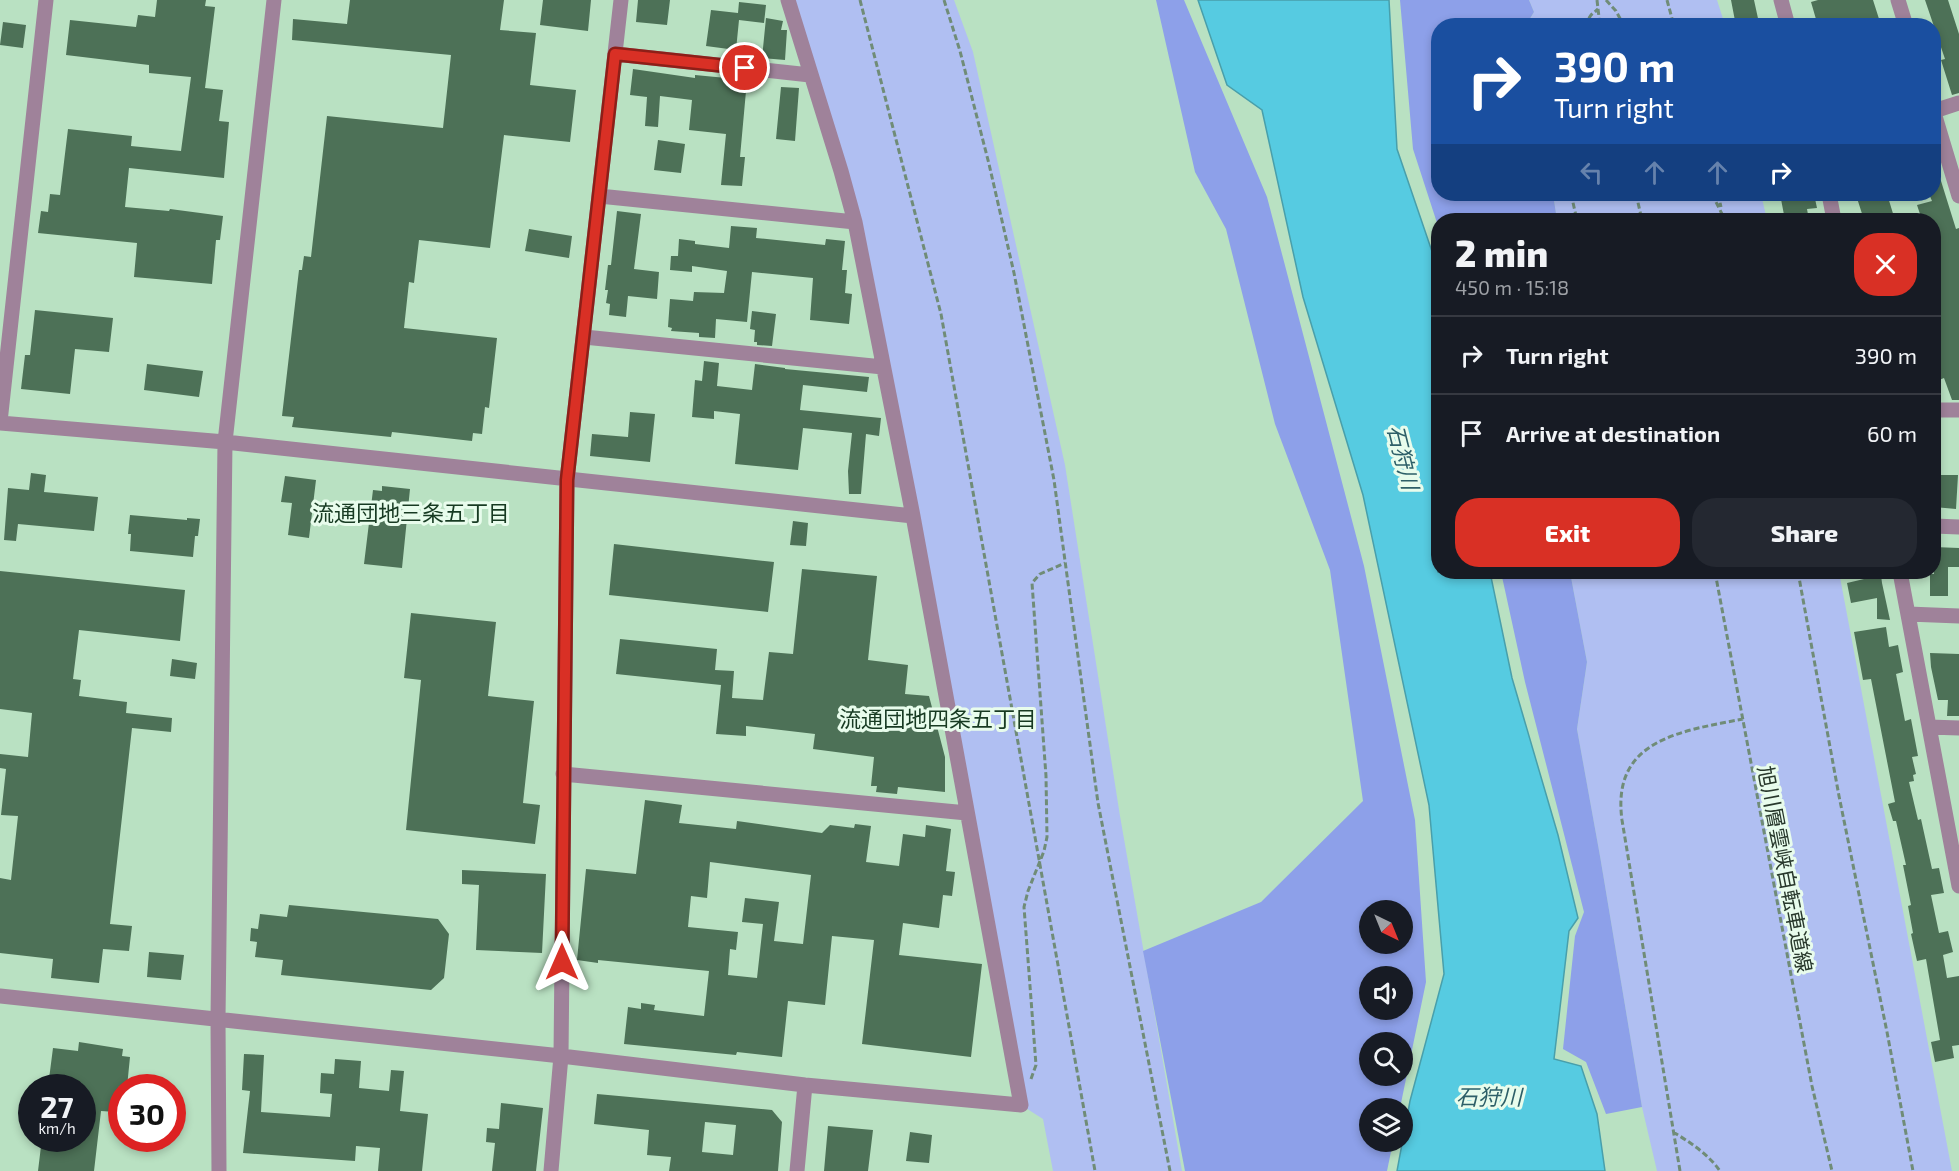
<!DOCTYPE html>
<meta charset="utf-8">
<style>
:root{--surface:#171b24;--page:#242831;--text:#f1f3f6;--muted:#9ea1a6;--line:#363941;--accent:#d93025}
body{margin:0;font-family:"Exo 2","Noto Sans JP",sans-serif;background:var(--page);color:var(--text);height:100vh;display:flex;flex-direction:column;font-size:22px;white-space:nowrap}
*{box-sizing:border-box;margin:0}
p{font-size:20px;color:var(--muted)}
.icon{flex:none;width:33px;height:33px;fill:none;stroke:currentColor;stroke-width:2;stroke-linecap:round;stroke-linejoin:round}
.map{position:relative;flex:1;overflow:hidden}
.drawer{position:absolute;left:1431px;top:213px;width:510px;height:366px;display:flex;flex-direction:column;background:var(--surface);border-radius:24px;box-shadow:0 3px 9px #0003}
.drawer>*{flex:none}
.top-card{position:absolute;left:1431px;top:18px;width:510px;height:183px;border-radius:24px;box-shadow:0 3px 9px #0003;background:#1a4fa0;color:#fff;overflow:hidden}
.needle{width:39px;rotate:137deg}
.tools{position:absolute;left:1359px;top:900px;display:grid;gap:12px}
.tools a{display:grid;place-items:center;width:54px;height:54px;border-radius:50%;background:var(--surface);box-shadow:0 3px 9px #0003;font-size:30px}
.speed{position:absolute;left:18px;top:1074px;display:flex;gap:12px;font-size:30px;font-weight:700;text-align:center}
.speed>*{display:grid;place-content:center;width:78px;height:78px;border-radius:50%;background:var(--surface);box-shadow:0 3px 9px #0003;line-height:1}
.speed small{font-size:15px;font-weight:400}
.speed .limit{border:9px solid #d22;background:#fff;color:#111}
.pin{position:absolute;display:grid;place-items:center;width:51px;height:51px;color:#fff;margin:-26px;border:3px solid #fff;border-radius:50%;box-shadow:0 2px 6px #0007}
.me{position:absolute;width:66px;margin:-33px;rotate:0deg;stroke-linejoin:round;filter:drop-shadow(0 0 4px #0008)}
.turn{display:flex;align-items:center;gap:21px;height:126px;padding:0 24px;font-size:27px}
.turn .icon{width:78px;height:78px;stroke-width:2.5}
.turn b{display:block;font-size:42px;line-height:51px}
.lanes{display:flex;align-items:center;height:57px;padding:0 24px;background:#0003;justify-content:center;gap:30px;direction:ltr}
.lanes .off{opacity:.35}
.round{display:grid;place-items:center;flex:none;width:63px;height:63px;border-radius:24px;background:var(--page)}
.overview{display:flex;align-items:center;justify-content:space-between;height:102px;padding:0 24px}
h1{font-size:36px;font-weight:800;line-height:45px}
.primary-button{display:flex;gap:12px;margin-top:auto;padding:12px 24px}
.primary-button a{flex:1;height:69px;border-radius:24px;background:var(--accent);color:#fff;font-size:24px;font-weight:800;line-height:69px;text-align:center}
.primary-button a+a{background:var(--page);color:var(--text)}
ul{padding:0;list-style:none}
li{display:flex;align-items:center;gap:18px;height:78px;padding:0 24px;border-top:2px solid var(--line)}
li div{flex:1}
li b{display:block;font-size:22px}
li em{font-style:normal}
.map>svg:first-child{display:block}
</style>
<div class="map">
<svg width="1959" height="1171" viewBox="0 0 1959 1171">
<rect width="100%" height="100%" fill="#b9e1c2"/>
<path fill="#b0bff2" d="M788 0H954L973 52 1065 465 1120 816 1182 1171H1053L1043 1119 1021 1105 855 222Z
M1529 0H1717L1725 25 1526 26 1534 12Z
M1553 194H1761L1767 220H1557Z
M1570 572H1839L1952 1171H1657L1642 1107 1600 856 1577 729 1587 662Z"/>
<path fill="#8da0e9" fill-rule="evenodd" d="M1156 0H1184L1267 197 1364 566 1415 820 1426 982 1400 1108H1370V1142H1393L1387 1171H1185L1143 951 1261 902 1363 801 1330 570 1275 424 1226 229 1195 172ZM1370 910H1402V944H1370ZM1370 976H1402V1010H1370ZM1370 1042H1402V1076H1370Z
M1400 0H1529L1534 12 1526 25 1438 26V194H1553L1557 220H1438V226L1413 149Z
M1501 572H1570L1587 662 1577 729 1600 856 1642 1107 1606 1114 1586 1062 1563 1049 1575 936 1584 912 1525 682Z"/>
<path fill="#56cbe1" stroke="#489fab" stroke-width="1.5" d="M1198 0H1389L1397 149 1438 269V572H1490L1512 678 1558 835 1578 918 1569 931 1554 1059 1581 1066 1597 1114 1605 1171H1397L1410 1101 1444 974 1429 805 1363 495 1303 297 1262 110 1227 85Z"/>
<path fill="#4d7157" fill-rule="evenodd" d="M157 0H206L205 6 215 7 205 88 223 90 219 121 229 122 224 178 129 168 125 207 169 211 170 209 223 216 220 240H216L212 284 134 277 137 243 38 233 41 211 48 212 50 194 60 195 68 129 132 136 131 146 181 151 191 77 149 73V65L66 55 70 20 136 27 138 15 155 17Z
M350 0H504L500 30 536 33 530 85 576 90 570 142 504 135 490 248 419 240 414 283 409 282 404 328 497 338 489 408 485 407 482 434 473 433 472 441 392 432 391 437 292 427 294 417 282 416 299 270H302L304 256 311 257 327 116 443 128 451 55 292 40 293 19 347 24Z
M543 0H591L588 31 540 25Z
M638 0H670L667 25 636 22Z
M1731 0H1754L1759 23 1736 26Z
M1818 0H1873L1880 22 1871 26H1818L1811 2Z
M1925 0H1948L1959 34V93L1952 95 1941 60 1945 59Z
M739 2 766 5 764 23 739 20 736 50 706 46 711 10 738 13Z
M766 18 783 21 781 30H787L785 60 762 58Z
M3 22 26 25 23 48 0 45Z
M633 69 695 78V75L747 80 740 157H745L742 186 721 185 726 134 689 130 692 100 660 96 658 127 645 126 647 97 630 95Z
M781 87 799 88 795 141 776 139Z
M658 140 685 144 681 173 654 170Z
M1936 165 1956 229 1959 228V400H1952L1944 378 1934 382V290L1938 289 1934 276V220H1922L1917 205 1932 201 1929 194H1934V166Z
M1780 194H1814L1817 208 1807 209 1809 220H1785Z
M1859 194H1887L1895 220H1864L1857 198 1861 197Z
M617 211 641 214 634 269 659 272 657 299 628 296 626 317 609 315 610 304 606 303 608 290H605L608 265H611Z
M731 226 757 228 756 238 825 245 826 239 845 241 842 270H847L845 293 852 294 849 324 810 320 813 278 752 272 747 322 716 319 715 338 699 337V333L671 331 672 328 668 327 670 299 693 301 694 292 724 293 727 271 692 266V272L670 270 671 256H678L679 239 695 241V244L729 248Z
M529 229 572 236 569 258 525 251Z
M35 310 113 318 109 352 75 349 70 394 21 389 25 355H30Z
M752 311 776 314 772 346 757 345V342H754L755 330 750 329Z
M704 361 719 363 717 386 752 390 755 364 785 368V369L869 377 867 392 803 385 800 410 881 418 879 436 866 434 861 494H849L848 471 852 433 803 428 798 470 735 464 740 414 714 411V419L692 417 695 380 702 381Z
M147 364 203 371 199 397 144 390Z
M630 412 655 414 650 462 590 456 592 434 628 437Z
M31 473 46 475 44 492 98 497 94 531 18 524 16 541 4 540 8 488 29 490Z
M1941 475H1958L1956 509 1934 507V476Z
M285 476 316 480 309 538 288 535 292 503 281 502Z
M382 486 410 489 402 568 364 564 373 490 382 491Z
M130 515 187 520V518L200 519 198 536H195L193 557 130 551 131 534H128Z
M793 521 808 523 806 546 790 545Z
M614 544 774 562 768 612 609 595Z
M1934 547 1959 548V567H1948V596H1930V574H1934Z
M802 569 877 576 868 660 908 665 905 694 929 696 945 757V792L898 787 897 794 876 792 877 786H871L874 757 813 749 815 734 746 726V736L716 734 721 685 616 674 620 639 717 649 715 670 734 671 732 698 763 700 769 652 793 654Z
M0 571 185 590 180 641 79 630 73 679 81 680 79 696 127 702 126 713 172 718 171 732 132 728 110 924 132 926 129 951 103 949 99 983 51 978 53 959 0 953V878L11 880 18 816 1 815 6 769 0 768V754L28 757 32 713 0 709Z
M1881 575 1882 583 1890 620 1877 619V598L1851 603 1847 583Z
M411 613 496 622 488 696 534 701 523 803 540 805 535 844 406 830 421 680 404 678Z
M1886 627 1889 647 1898 645 1903 672 1896 674 1905 721 1911 719 1918 756 1912 757 1916 774 1913 775 1914 781 1909 782 1918 820 1921 819 1932 869 1939 868 1944 893 1931 895 1939 933 1948 931 1953 952 1943 955 1947 978 1959 976V1045L1952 1046 1954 1058 1935 1062 1931 1042 1940 1040 1926 959 1917 961 1911 934 1913 933 1908 906 1911 905 1903 865H1906L1896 821H1893L1888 804 1895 802 1871 679 1863 680 1854 632Z
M1930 653 1959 654V716H1947L1948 700H1938L1931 667Z
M172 659 197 663 195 679 170 676Z
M645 800 682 805 679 823 736 829 737 821 822 833 830 825 854 828 855 824 871 826 866 862 899 866 903 834 925 837 926 825 951 829 946 871 955 872 952 896 943 895 939 928 903 923 899 955 982 964 971 1057 862 1044 874 940 832 936 825 1005 788 1001 782 1057 737 1052 736 1055 624 1044 628 1007 641 1009V1003L655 1005 654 1010 704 1016 709 971 598 960V963L577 960 586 869 636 874ZM710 862 811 875 803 944 774 941 779 902 745 898 742 922 763 924 757 978 728 975 730 949 736 950 738 932 688 927 691 896 707 898Z
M462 870 546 874 542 953 476 950 479 885 462 884Z
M289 905 438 919 449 934 444 978 431 990 281 975 283 960 255 957 257 942 250 941 251 928 258 929 260 914 287 917Z
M149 952 184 955 181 980 147 977Z
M79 1042 123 1049 122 1056 130 1057 127 1087 119 1086 116 1112 101 1111 94 1171H38L42 1138H82V1083L49 1079 53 1048 78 1051Z
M244 1054 264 1055 261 1112 330 1117 332 1094 320 1093 321 1073 334 1074 335 1059 361 1061 359 1088 389 1091 391 1070 404 1071 400 1111 428 1114 422 1171H378L380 1148 356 1146 355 1161 243 1153 250 1091 242 1090Z
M597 1094 772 1110 782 1122 778 1171H669L671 1157 647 1155 649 1130 594 1124ZM705 1122 736 1125 733 1155 702 1152Z
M501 1103 543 1108 536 1171H492L495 1143 486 1142 487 1128 499 1129Z
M828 1126 873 1130 868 1171H824Z
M910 1132 932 1135 929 1163 906 1161Z"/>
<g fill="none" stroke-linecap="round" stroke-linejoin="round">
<path stroke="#708c77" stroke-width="3" stroke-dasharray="6 3" stroke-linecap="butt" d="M860 0 941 314 1095 1171
M944 0 960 51 989 164 1014 273 1054 480 1098 803 1170 1171
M1597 0 1600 26
M1606 0 1616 11 1624 26
M1667 0 1674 26
M1584 26 1591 15 1598 9
M1571 194 1577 220
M1636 194 1642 220
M1712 194 1725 220
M1718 194 1721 207
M1715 572 1812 1086 1832 1171
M1798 572 1839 796 1887 1032 1913 1171
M1031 1079 1036 1065 1024 907 1028 891 1044 851 1047 837 1046 776 1032 583 1040 574 1065 563
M1673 1132C1690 1142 1709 1155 1720 1171
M1680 1171 1622 820C1611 739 1682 731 1743 719"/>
<path stroke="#9f829a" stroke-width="15" d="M1781 0 1788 26
M1898 0 1906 26
M615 54 810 75
M1934 111 1959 103
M1934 113 1959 196
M1829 194 1834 220
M599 196 855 222
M584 337 883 367
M1934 410H1959
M0 422 46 0
M0 423 225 442 913 516
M1934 526 1959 527
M1900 572 1959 886
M1908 614 1959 616
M1929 727 1959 728
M563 774 967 813
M0 996 561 1056 805 1085 1021 1105 913 516 855 222 841 171 788 0
M219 1171 218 1020 225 442 274 0
M551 1171 561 1056 567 480 621 0
M797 1171 805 1085"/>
</g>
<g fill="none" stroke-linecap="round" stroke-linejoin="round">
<defs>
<path id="route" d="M562 962 567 480 615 54 745 68"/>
</defs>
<use href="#route" stroke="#8d1f18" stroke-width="15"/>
<use href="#route" stroke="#d93025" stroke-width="10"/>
</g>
<g text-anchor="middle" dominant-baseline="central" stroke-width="6" stroke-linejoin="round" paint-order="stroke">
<g font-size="21" fill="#28382c" stroke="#e8fcec">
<text transform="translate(1786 869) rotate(79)">旭川層雲峡自転車道線</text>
</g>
<g font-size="22" font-style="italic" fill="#2d5f68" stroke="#e8fcec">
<text transform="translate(1404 457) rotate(76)">石狩川</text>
<text x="1489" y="1096">石狩川</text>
</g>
<g font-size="22" fill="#173a22" stroke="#e8fcec">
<text x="411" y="512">流通団地三条五丁目</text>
<text x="938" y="718">流通団地四条五丁目</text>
</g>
</g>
</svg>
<div class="tools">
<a><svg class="needle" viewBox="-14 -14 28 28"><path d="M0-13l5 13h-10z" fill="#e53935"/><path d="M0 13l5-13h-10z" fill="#9ea1a6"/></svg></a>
<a><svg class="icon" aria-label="sound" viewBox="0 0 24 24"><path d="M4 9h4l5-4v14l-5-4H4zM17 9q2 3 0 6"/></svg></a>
<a><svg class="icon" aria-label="search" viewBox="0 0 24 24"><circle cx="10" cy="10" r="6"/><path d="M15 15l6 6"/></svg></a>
<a><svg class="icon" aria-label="layers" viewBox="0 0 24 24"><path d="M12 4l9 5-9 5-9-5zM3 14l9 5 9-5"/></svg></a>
</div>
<div class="speed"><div>27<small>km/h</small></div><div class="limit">30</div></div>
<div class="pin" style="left:745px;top:68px;background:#d93025"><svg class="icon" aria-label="arrive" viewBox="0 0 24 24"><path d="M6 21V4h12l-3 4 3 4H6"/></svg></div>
<svg class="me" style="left:562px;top:962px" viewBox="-20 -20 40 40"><path d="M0-17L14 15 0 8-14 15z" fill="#d93025" stroke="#fff" stroke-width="4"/></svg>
<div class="top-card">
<div class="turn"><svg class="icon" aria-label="right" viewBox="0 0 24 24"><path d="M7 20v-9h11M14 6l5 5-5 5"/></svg><div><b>390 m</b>Turn right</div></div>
<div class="lanes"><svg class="icon off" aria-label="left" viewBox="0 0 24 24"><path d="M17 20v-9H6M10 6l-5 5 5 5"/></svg><svg class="icon off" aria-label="ahead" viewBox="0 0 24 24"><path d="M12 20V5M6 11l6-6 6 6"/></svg><svg class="icon off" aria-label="ahead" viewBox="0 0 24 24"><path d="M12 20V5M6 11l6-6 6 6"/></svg><svg class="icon" aria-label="right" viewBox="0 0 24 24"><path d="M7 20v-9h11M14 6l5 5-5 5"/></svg></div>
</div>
<section class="drawer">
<div class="overview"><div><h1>2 min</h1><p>450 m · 15:18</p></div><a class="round" style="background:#d93025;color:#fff"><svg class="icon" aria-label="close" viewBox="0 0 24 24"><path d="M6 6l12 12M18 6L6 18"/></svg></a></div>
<ul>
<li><svg class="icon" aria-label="right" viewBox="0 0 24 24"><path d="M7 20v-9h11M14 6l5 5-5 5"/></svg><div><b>Turn right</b></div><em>390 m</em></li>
<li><svg class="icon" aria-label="arrive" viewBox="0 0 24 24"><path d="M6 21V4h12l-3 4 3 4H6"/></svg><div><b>Arrive at destination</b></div><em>60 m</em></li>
</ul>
<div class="primary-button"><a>Exit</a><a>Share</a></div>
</section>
</div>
